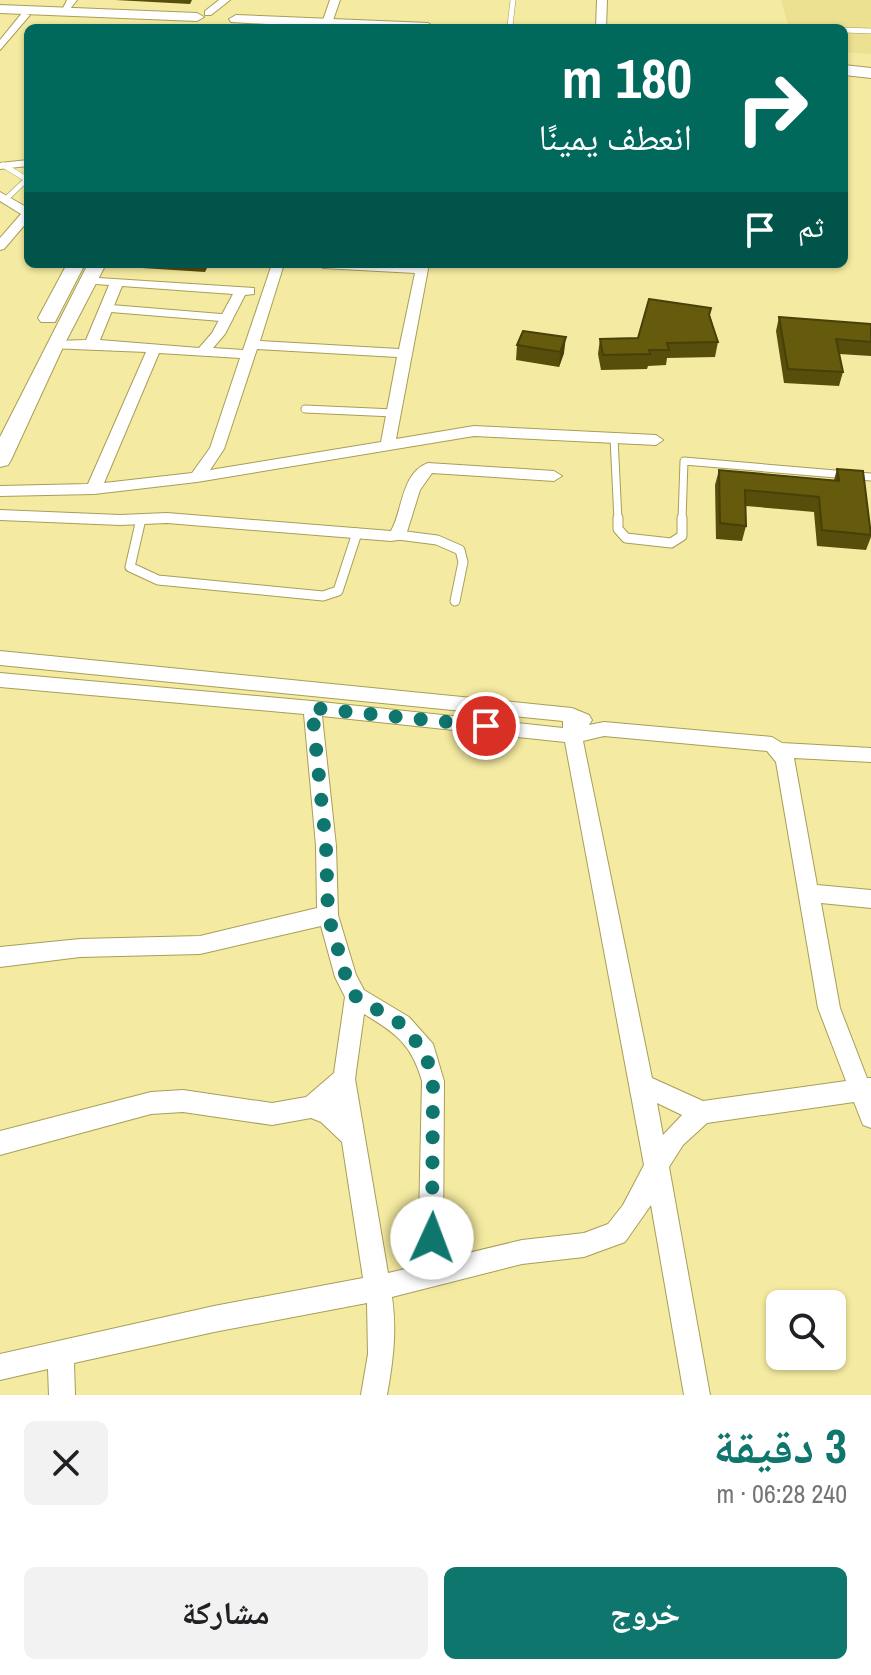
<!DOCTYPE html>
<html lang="ar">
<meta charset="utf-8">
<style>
:root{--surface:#fff;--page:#f2f2f2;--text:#202124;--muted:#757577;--accent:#0f766e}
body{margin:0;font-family:"Archivo Narrow","Noto Naskh Arabic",sans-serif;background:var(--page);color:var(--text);direction:rtl;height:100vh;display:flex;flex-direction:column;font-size:30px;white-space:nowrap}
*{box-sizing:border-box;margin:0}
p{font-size:26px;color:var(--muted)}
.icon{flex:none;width:44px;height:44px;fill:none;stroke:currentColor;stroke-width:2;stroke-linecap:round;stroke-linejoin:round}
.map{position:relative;height:1395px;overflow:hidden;direction:ltr}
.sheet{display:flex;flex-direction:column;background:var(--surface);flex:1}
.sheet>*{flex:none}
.guide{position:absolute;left:24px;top:24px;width:824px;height:244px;border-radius:12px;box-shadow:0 2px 6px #0004;direction:rtl;background:#00695c;color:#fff;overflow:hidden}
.controls{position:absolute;left:766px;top:1290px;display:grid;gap:16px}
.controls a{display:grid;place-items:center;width:80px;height:80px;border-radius:12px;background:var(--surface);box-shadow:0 2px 6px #0004;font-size:40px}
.pin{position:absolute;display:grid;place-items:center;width:68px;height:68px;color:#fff;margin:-34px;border:4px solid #fff;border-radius:50%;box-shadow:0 2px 8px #0007}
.me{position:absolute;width:88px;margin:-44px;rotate:2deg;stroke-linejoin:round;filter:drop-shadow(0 0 6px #0008)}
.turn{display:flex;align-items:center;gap:28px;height:168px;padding:0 24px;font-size:36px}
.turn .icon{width:104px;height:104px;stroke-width:2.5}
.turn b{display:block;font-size:56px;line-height:68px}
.then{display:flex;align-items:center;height:76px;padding:0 24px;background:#0003;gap:16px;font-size:30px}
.round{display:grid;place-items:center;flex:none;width:84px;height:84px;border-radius:12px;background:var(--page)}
.overview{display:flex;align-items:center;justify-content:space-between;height:136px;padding:0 24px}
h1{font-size:48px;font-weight:800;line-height:60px;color:var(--accent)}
.primary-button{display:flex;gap:16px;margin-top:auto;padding:16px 24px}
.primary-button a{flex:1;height:92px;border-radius:12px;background:var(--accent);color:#fff;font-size:32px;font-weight:800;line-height:92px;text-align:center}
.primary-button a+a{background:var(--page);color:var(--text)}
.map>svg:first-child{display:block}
</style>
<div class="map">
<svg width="871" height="1395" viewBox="0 0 871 1395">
<rect width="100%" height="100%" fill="#f4eaa1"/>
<path fill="#ece190" d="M781 0H871V54L844 52V28H789Z"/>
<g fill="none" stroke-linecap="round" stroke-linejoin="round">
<defs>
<path id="lane-far2" d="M510 26 513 0
M844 30 871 31
M3 165 28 180
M6 199 26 180"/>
<path id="lane-far1" d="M105 308 227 318
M305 409 394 413
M614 438 618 520
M682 520 684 461 871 477"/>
<path id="lane" d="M618 518V529L626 538 671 543 682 536V518
M141 519 130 567 158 580 323 596 338 591 357 533
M398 535 437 540 460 550 463 562 455 601"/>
<path id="street" d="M67 0H77L66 14H60Z
M219 0H230L211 15H205V11Z
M330 0H340L332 23 327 26 322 23Z
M597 0H607L606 28H596Z
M22 13 30 15 0 50V40Z
M28 160V166L0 169V163Z
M0 192 28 208V221L4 249 0 250V238L21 214 0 201Z
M272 264H284L260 341 399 349 415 273 323 268 317 264H429L396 439 474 426 656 435 663 440 656 445 474 436 197 482 94 494 0 496V486L88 484 146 352 49 348 47 345 54 341 86 340 109 285 83 283V277L254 288V294L245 295 225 334 213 348 243 350ZM122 286 233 294 212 333 199 348 100 340ZM257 349 397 357 381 442 210 470 224 449ZM159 353 240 358 210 448 192 473 104 483Z
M428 463 554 471 562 476 554 481 432 473 420 490 406 535 404 539 391 541 167 523 120 525 0 520V510L120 515 167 513 391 531C403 510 401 473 428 463Z
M0 651 572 708 589 715 592 720 589 725 604 722 772 737 782 743 871 748V762L794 758 817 885 871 890V908L821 903 840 1008 867 1078H871V1128L863 1125 854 1102 707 1123 683 1145 669 1167 710 1395H684L651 1205 625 1242 584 1257 522 1264 392 1297C397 1331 393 1362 387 1395H361L368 1354 367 1303 214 1332 74 1363 75 1395H49L48 1369 0 1380V1354L214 1306 363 1278 342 1142 321 1122 311 1118 272 1125 183 1112 151 1114 0 1155V1131L151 1092 183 1090 272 1103 306 1097 334 1073 345 997 335 977 321 926 200 954 80 957 0 967V947L80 939 200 936 317 908 316 846 304 714 0 687V673L312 701 563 728V721L0 665ZM322 716 565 742 644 1165 623 1205 608 1224 584 1233 522 1240 443 1259 444 1081 433 1044 409 1017 364 990 356 975 338 915 336 846ZM604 736 767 751 776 762 818 1008 846 1081 703 1101 652 1078 583 741ZM364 1014C396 1033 412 1045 422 1081L418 1266 388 1273 355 1079ZM657 1103 682 1115 663 1135Z"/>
<path id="secondary" d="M67 264H85L55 322H41L38 318Z
M88 264H106L64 345 11 460 8 465 0 467V437Z"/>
<path id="primary" d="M0 5 197 13 204 17 197 21 0 13Z
M236 15 428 23 436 28H332L231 22 229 19Z
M844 65 871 68V78L844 75Z"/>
</defs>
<use href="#lane-far2" stroke="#a89e57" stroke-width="6"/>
<use href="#lane-far1" stroke="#a89e57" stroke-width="9"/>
<use href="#lane" stroke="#a89e57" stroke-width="11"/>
<use href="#street" stroke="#a89e57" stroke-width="2"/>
<use href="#secondary" stroke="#a89e57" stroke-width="2"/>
<use href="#primary" stroke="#a89e57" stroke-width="2"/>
<use href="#lane-far2" stroke="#fff" stroke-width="5"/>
<use href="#lane-far1" stroke="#fff" stroke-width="7"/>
<use href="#lane" stroke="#fff" stroke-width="9"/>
<use href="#street" fill="#fff" fill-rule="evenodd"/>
<use href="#secondary" fill="#fff" fill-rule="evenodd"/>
<use href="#primary" fill="#fff" fill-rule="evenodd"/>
</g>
<path fill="#584e0b" d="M115 0H192L190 4Z
M141 264H209L205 272 142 268Z
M710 315 718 342 715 357 667 358 666 365 648 366 647 369 601 370 598 354 600 339 638 338Z
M779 317 871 324V356L839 354 843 372 839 386 784 383 776 331Z
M517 345 564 353 559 367 516 360Z
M837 469 871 529V537L866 550 817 546 814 512 746 506V526L742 541 716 539 715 485 719 470 834 480Z"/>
<path fill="#474009" d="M566 337 564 353 559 367 560 352Z"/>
<path fill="#665b0d" stroke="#474009" stroke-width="2" d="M649 299 711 308 709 315 718 342 667 343 669 350H649L650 354 603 355 600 339 638 338Z
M779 317 871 324V342L836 339 843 372 788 369Z
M523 331 566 337 560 352 517 345Z
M837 469 863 471 871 535 822 530 819 497 745 490 746 526 720 523 719 470 839 481Z"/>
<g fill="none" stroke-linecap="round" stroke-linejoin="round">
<path stroke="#0f766e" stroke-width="14" stroke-dasharray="0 25.2" d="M432 1238 433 1081 425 1052 401 1024 356 997 346 977 328 915 326 846 312 708 486 726"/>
</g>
</svg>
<div class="controls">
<a><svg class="icon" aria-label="search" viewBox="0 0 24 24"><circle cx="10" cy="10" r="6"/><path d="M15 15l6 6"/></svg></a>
</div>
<div class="pin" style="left:486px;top:726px;background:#d93025"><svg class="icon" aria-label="arrive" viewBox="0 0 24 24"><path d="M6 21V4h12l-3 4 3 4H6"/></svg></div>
<svg class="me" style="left:432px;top:1238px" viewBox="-20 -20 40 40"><circle r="19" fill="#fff"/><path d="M0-13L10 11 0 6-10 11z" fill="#0f766e"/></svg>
<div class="guide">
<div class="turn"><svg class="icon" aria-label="right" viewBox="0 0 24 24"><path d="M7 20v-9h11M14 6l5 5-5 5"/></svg><div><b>180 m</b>انعطف يمينًا</div></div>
<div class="then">ثم<svg class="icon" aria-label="arrive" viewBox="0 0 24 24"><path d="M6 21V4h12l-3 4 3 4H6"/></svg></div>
</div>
</div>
<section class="sheet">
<div class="overview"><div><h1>3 دقيقة</h1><p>240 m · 06:28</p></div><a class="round"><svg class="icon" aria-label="close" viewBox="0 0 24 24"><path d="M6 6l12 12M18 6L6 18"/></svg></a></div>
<div class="primary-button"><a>خروج</a><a>مشاركة</a></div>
</section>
